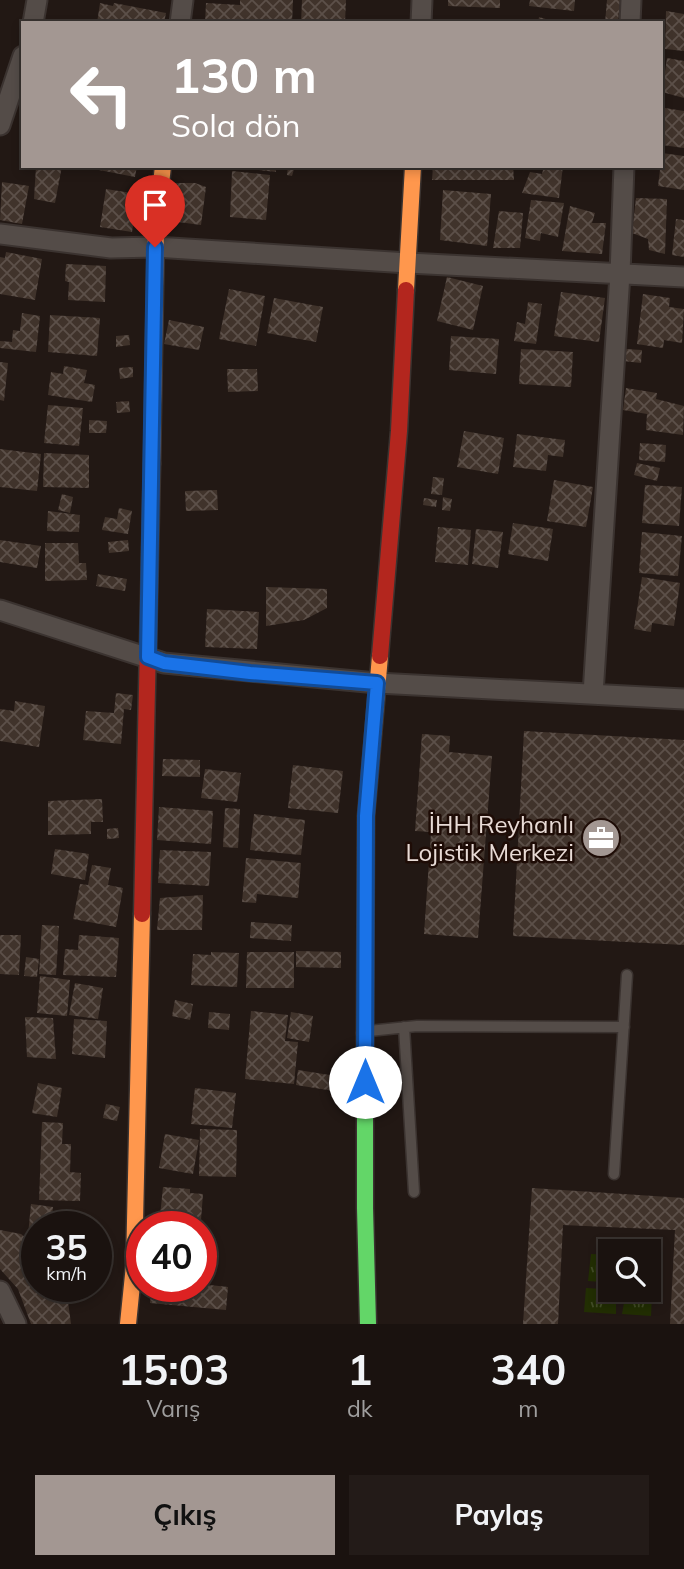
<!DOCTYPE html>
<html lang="tr">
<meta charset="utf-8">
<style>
:root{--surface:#1a120f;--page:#231b18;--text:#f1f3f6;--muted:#9f9e9e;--line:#38322f;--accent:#a39792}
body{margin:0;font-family:Mulish,sans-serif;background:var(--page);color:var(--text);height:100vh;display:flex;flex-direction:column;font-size:26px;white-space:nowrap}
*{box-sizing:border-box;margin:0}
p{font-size:23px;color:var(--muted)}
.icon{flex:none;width:38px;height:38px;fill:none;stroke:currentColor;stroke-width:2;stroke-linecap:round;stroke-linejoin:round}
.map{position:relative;height:1324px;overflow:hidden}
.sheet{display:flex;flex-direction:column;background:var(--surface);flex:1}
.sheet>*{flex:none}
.hud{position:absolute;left:21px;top:21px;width:642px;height:147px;border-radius:0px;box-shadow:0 4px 10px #0003,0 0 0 2px var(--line);background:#a39792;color:#fff;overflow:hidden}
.fabs{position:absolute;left:598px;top:1239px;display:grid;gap:14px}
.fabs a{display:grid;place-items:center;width:63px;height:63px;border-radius:0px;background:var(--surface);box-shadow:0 4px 10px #0003,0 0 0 2px var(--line);font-size:35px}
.speed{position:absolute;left:21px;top:1211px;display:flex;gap:14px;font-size:35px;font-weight:700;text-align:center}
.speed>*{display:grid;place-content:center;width:91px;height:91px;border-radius:50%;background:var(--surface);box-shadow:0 4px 10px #0003,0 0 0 2px var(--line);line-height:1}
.speed small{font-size:18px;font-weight:400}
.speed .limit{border:10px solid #d22;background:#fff;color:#111}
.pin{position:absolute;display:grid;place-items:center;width:60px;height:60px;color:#fff;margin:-72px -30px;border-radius:50% 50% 50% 0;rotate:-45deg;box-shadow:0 0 7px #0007}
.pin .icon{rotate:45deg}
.me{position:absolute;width:77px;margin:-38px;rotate:0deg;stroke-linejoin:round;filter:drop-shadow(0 0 5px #0008)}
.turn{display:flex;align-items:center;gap:24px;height:147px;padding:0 35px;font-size:32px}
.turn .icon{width:91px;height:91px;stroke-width:2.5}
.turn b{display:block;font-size:49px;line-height:60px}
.eta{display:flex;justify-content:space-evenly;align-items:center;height:119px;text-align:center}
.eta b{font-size:42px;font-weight:700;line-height:49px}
.cta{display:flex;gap:14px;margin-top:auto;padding:14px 35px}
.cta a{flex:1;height:80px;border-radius:0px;background:var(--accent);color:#111;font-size:28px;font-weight:700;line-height:80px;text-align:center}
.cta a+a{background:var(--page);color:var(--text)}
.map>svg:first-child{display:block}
</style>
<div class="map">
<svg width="684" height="1324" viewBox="0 0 684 1324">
<defs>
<pattern id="grass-tufts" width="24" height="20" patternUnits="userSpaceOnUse" patternTransform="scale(1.75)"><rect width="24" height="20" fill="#222e03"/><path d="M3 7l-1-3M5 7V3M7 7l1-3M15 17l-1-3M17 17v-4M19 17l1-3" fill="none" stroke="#424c27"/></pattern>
<pattern id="building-cross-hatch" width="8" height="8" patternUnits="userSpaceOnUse" patternTransform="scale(1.75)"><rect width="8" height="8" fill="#40332b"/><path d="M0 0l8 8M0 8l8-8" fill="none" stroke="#5c5049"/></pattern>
</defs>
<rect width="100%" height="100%" fill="#221814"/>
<path fill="url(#grass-tufts)" d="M591 1254 611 1255V1269L602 1282 588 1281Z
M586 1288 603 1289 607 1300 616 1303V1314L584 1312Z
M638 1291 652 1293 651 1316 622 1314 624 1303 634 1299Z"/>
<path fill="url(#building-cross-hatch)" d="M240 0H293L292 23H205L206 3 240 5Z
M302 0H346L345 23H301Z
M448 0H500V8L448 6Z
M530 0H575L574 11 529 6Z
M607 0H620L618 23H605Z
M100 3 113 6 114 3 166 13 164 23H97Z
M666 11 684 14V51L665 49Z
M539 17 556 22V23H538Z
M347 19 364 21V23H347Z
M667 58 684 61V98L662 92Z
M665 108 684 111V148L662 145Z
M662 153 684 156V190L658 186Z
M36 166H62L55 203 34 199Z
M99 166H137L135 177 99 170Z
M241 166H276V172L241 168Z
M288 166H295L292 176 287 175Z
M433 166H513L514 180H432Z
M544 166H563L559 198 522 193 530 172 542 174Z
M232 171 270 175 266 220 230 217Z
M2 182 29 186 22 224 0 220Z
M175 183H195L206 187 201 225 163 220Z
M106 189 138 194 132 232 100 227Z
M443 190 491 194 487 246 440 240Z
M636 198 667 199 665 254 649 250 648 239 632 233Z
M531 200 564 203 558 237 541 233 540 241 525 238Z
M570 206 595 213 592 223H606L602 254 562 251Z
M499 211 523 213 520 248H493Z
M676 219 684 220V257L672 255Z
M6 252 42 259 35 300 0 294V257L5 258Z
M66 264 106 266 105 302 68 300 69 282 65 281Z
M447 277 483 286 473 330 437 321Z
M229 289 265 296 256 346 219 339Z
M561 292 605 298 599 342 554 336Z
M643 294 670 298 669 307 684 309 682 343 664 340 663 348 637 344Z
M274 298 323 307 316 342 267 333Z
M528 302 542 304 536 344 514 341 517 322 525 324Z
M22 313 40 316 36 352 0 348V341L12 342 13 330 20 331Z
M50 315 100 318 97 356 48 352Z
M169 320 204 327 199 350 164 344Z
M129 335 130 345 116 347V336Z
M451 336 499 339 496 374 449 370Z
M521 349 573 352 571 387 519 384Z
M625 349 642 350 641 363 623 361Z
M0 362 8 363 4 401 0 400Z
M64 366 87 370 84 383 95 385 92 402 48 395 51 372 63 374Z
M133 367V377L120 379 119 368Z
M227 369H257L258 391 228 392Z
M626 388 657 393 656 399 684 406 683 435 646 430 647 414 623 410Z
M129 401 130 412 117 413 116 402Z
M48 405 83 408 79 446 44 443Z
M89 420 107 421 106 433H89Z
M464 431 504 438 498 474 457 467Z
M517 434 565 440 563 457 548 455 546 471 513 467Z
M640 443 666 445 665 462 639 460Z
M0 449 41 454 37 491 0 487Z
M44 453 89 455V488L43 487Z
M637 463 660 468 657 481 634 475Z
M433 477 444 478 442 495 431 494Z
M554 480 593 487 586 527 547 521Z
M645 485 682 487 679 526 642 523Z
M217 490 218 510 186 511 185 491Z
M62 494 73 497 70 513 58 510Z
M443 497 452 499 450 511 442 510Z
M424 498 437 500 436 507 423 505Z
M119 508 132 511 128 534 102 530 105 517 117 519Z
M48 511 80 515 79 532 47 531Z
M513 523 553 529 548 561 508 554Z
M438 527 471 530 468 565 435 562Z
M476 529 503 532 498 568 472 564Z
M642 532 682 536 678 576 639 573Z
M0 540 41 546 37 568 0 562Z
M128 540 129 551 109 553 108 542Z
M45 543H78L79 563H86L87 580 45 581Z
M98 574 127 579 125 591 96 586Z
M642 577 680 583 674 626 652 623 651 632 634 629Z
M266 587 327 589V608L304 620 266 626Z
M207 609 259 612 257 649 205 647Z
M116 693 133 695 131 710 124 709 121 744 83 740 86 711 114 713Z
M15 701 45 706 39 747 0 741V709L14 711Z
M524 731 684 740V945L513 936Z
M422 734 450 736 449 752 492 756 478 938 424 934 431 832 415 831Z
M163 759 200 760V777L162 776Z
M293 765 343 771 338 813 288 808Z
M205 769 241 773 237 802 201 798Z
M102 799 103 822H91V834L48 835V801Z
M159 807 213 811 211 844 157 840Z
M225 808 240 809 238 848 223 847Z
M254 814 305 820 301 855 250 850Z
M118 828 119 838 107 839V829Z
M55 849 89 854 85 880 51 874Z
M160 850 211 852 209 886 158 883Z
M246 858 301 863 298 898 257 894 256 903 242 902Z
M92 865 111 868 108 885 123 888 116 927 73 919 80 884 88 885Z
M203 895 202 930H157L160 898Z
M251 922 292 925 291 941 250 938Z
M42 925 59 926 56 975 39 974Z
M0 935H21L19 975 0 974Z
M79 935 119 938 116 977 63 975 65 949 78 950Z
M296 951 341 952V968L296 967Z
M211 952 239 953 237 987 191 985 193 954 211 955Z
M247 952H294V988H246Z
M26 957 39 959 37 977 24 976Z
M40 976 70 980 67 1016 37 1013Z
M75 983 103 988 98 1019 69 1015Z
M175 1000 193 1004 190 1020 172 1016Z
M251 1011 288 1015 285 1041 298 1042 294 1084 245 1079Z
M209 1012 230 1014 229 1030 208 1028Z
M291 1012 313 1016 309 1042 287 1038Z
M25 1017 53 1018 56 1059 27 1057Z
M74 1019 107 1021 105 1058 72 1054Z
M298 1070 336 1076 334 1091 296 1085Z
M38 1083 62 1088 57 1117 32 1113Z
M195 1088 236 1093 232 1128 191 1124Z
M106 1104 120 1107 117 1121 103 1118Z
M42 1122 63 1123 62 1144H71L70 1172 81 1173 80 1201 39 1200Z
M200 1129 237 1130 236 1177 199 1176Z
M165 1134 199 1140 193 1174 159 1168Z
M163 1187 190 1189V1193L203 1194 201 1220 160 1216Z
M532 1188 684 1198V1324H670L675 1230 563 1225 558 1324H523Z
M31 1204 53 1207 51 1227H37V1236L28 1235Z
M0 1230 21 1234 37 1246 31 1266 37 1267V1286H66L71 1324H31L18 1289 0 1269Z
M201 1284 228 1287 226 1310 150 1303 151 1291 194 1295Z"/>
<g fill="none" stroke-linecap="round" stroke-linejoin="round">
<defs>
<path id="lane" d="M404 1027 414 1192
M369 1031 417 1026 624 1027
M614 1174 627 975"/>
<path id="street" d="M33 23 37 0
M180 23 183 0
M421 23 422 0
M630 23 631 0
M0 125 23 56
M0 234 111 248 155 247 408 263 684 277
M0 610 164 663 377 683 684 699
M593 694 620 274 624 166
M0 1291 16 1324"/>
<path id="fast" d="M365 1033V1208L368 1324"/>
<path id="slow" d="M406 290 413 166
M152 464 156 228 163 166
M365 1033 366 816 380 656
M128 1324 134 1265 142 914"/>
<path id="jam" d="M380 656 399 431 406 290
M142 914 152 464"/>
</defs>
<use href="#lane" stroke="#3b3330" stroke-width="13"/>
<use href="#street" stroke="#3b3330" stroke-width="23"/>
<use href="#fast" stroke="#3b3330" stroke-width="19"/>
<use href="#slow" stroke="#3b3330" stroke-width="19"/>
<use href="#jam" stroke="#3b3330" stroke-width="19"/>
<use href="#lane" stroke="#544c48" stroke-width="10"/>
<use href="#street" stroke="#544c48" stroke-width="19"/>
<use href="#fast" stroke="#63d668" stroke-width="16"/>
<use href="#slow" stroke="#ff974d" stroke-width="16"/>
<use href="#jam" stroke="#b3261e" stroke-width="16"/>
</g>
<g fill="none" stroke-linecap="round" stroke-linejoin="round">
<defs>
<path id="route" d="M155 247 148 657 164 663 250 673 377 683 366 816 365 1082"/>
</defs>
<use href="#route" stroke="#114b97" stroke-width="18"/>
<use href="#route" stroke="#1a73e8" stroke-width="12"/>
</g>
<defs>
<symbol id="office-disc" viewBox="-11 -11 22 22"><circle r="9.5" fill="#a39792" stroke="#1e0c06"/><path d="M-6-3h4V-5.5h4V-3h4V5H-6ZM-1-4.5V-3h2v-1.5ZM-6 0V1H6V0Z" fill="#fff"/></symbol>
</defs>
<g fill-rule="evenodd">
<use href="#office-disc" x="579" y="816" width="44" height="44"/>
</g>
<g text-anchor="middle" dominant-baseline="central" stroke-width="5" stroke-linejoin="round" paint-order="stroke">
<g font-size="24" fill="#e8dbd6" stroke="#1e0c06" text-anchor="end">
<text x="574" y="824">İHH Reyhanlı<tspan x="574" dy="28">Lojistik Merkezi</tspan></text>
</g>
</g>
</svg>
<div class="fabs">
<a><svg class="icon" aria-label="search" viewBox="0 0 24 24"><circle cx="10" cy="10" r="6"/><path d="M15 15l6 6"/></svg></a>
</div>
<div class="speed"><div>35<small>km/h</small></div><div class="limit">40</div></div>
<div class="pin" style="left:155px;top:247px;background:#d93025"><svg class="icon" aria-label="arrive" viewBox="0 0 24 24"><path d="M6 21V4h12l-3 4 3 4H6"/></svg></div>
<svg class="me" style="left:365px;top:1082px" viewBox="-20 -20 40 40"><circle r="19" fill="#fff"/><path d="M0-13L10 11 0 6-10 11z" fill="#1a73e8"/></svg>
<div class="hud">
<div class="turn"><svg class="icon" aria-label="left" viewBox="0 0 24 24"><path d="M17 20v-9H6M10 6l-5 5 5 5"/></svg><div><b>130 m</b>Sola dön</div></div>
</div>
</div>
<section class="sheet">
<div class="eta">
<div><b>15:03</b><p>Varış</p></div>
<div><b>1</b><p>dk</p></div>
<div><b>340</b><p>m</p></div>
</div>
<div class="cta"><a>Çıkış</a><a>Paylaş</a></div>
</section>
